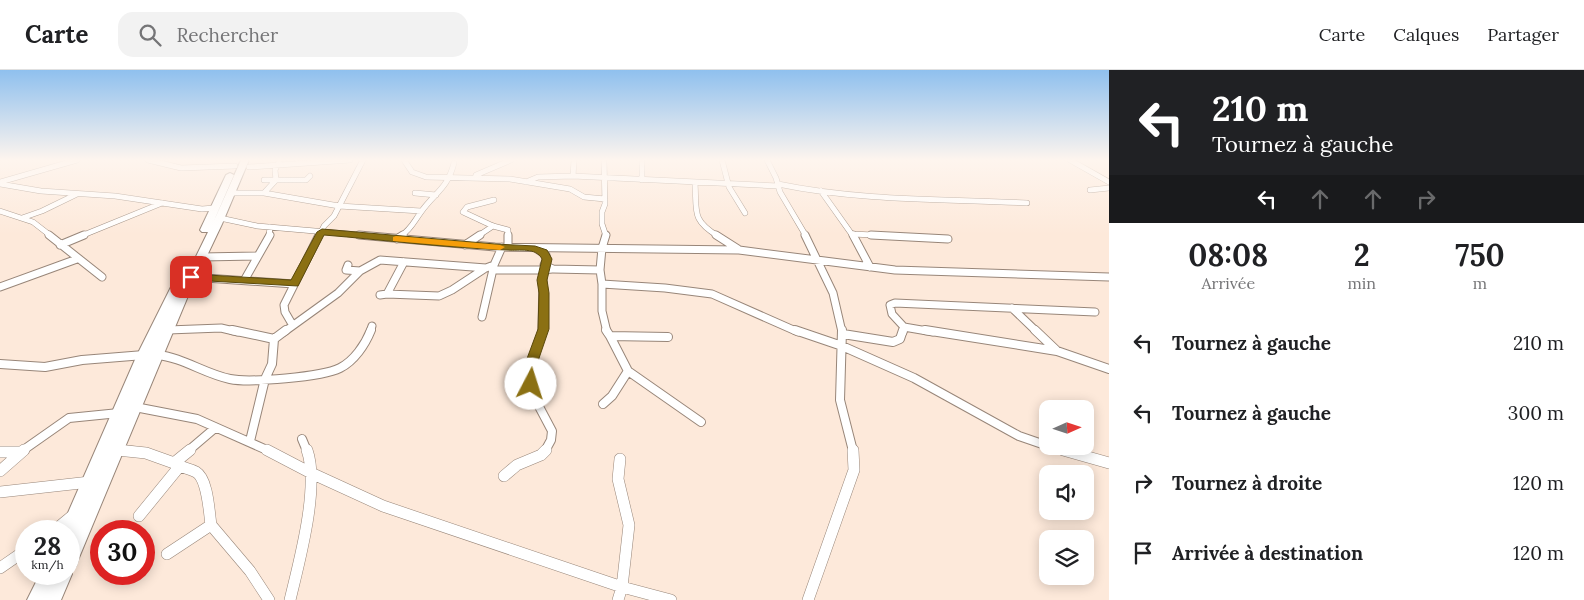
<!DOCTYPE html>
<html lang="fr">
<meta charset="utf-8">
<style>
:root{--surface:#fff;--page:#f2f2f2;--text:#202124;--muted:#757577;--line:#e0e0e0}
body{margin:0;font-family:Lora,serif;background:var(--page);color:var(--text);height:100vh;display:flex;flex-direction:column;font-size:19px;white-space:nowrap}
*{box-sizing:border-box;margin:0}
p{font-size:16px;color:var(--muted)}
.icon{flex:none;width:28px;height:28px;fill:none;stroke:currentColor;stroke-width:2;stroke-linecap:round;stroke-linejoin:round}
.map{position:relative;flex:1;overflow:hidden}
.sheet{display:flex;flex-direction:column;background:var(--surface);width:475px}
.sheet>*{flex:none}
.hud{background:#202124;color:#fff;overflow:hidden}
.needle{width:32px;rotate:87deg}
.tools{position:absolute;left:1039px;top:330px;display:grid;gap:10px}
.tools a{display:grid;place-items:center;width:55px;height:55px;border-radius:10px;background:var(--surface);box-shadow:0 2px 12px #0003;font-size:25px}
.speed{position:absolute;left:15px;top:450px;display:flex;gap:10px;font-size:25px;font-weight:700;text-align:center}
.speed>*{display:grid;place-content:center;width:65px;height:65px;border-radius:50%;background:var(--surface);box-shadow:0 2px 12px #0003;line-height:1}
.speed small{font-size:12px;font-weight:400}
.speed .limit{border:8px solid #d22;background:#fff;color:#111}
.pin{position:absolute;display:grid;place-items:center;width:42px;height:42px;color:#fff;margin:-21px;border-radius:10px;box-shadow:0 2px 8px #0006}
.me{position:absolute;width:55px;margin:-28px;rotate:5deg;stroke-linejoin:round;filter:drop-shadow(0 0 4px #0008)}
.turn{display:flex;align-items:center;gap:18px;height:105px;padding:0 20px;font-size:22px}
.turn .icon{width:65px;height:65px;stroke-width:2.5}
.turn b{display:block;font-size:35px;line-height:42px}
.lanes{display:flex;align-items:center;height:48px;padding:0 20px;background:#0003;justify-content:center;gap:25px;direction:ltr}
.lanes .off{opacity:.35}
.eta{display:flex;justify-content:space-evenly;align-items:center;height:85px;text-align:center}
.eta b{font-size:30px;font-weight:700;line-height:35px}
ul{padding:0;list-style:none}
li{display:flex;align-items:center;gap:15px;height:70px;padding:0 20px}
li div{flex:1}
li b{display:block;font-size:19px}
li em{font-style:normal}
header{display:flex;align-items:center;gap:30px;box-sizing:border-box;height:70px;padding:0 25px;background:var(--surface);border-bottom:1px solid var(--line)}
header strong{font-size:24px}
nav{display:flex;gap:28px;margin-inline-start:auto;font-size:18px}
.search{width:350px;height:45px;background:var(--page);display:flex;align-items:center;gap:12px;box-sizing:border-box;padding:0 18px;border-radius:15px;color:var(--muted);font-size:19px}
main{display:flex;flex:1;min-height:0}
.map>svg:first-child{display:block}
</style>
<header>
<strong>Carte</strong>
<div class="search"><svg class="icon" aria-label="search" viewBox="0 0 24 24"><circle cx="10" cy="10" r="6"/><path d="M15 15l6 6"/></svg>Rechercher</div>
<nav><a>Carte</a><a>Calques</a><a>Partager</a></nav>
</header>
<main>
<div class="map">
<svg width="1109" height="530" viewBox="0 0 1109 530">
<rect width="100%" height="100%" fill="#fde9da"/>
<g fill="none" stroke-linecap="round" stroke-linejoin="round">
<defs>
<path id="minor-far3" d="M148 90 181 98 235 96
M404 90 412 102 426 107 510 109 570 119 584 127 605 129
M604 90 605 134 602 142V154L606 166
M642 90V110
M722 90 729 117 745 143
M767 90 776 108 780 122 806 166
M1070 90 1109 112
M249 97 350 90
M476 105 511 90
M573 106 574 90
M264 110H306L310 106
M0 112 77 90
M526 112 538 107 573 106 778 116
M695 113C697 141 691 150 718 166
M0 114 41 121 115 126 202 139 214 138
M778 114C859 131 945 129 1027 133
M1090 120 1109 118
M821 121 853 166
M230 123H264L276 110 275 100 279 92
M264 123 339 136 421 141
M415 123 436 125
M494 130 467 137 463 142 493 156 508 160V166
M0 141 33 152 51 166
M22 148 42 141 77 124
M220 148 257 156 373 166
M852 164 895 166
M81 166 162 133
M269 166 270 157
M319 166 324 156 334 146 363 90
M401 166C412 158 413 153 421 142 435 122 447 120 454 93
M478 166 493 156"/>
<path id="minor-far2" d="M49 165 102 207
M359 165 495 177 739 180 895 200 1109 207
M508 165V177
M716 165 738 179
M805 165 833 223 842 262
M853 165 870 197
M871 165 948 169
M397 169 403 165
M60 175 84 165
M465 175 480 165
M537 179 546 185 547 189 544 195 553 199 600 200 602 214 665 218 712 224 798 262
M202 187 258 186
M493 200H543L544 197
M600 200 602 178 606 165
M360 201 380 190 486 198 494 195
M191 207 294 214
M245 209 270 165
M602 214V241L607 262
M0 217 77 189
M387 224 439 226 452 220 484 199
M380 225 387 224 404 192
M1012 238 1037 262
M482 247 494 195 502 177
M292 254 285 242 284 235 319 165
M904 257 933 262
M168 260 221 258 238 262
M284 262 338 223 360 201 346 200 348 195
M370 262 372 256
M542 262 543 200 552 199
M903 262 904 257 892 244 890 235 895 233 1095 242"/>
<path id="minor-far1" d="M232 260 274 269
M543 260 531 294 533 306 531 314 534 327 552 361 551 370 545 381
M606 260 610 266 668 267
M795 260 842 276 914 308 1019 366 1048 376
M842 260 840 330 853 381
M925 260 1057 281 1109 299
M1035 260 1056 280
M843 264 893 272 900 269 903 260
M610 266 628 301 701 352
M157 285C182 287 205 304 230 309 250 313 322 307 340 298 354 291 365 275 371 260
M0 294 45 297 82 290 144 285
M603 334 612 326 628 301
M135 337 197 349 269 381
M302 369 307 381
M250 371 265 309 272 294 274 269 286 260
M1050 376 1067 381
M117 380 135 381
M22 381 69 348 119 343
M188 381 215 358"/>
<path id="minor" d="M117 380 146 383 174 393 190 380
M267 380 311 403 383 436 622 517 671 530
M1063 380 1109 393
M0 382H21
M0 401 24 380
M504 406 517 395 541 385 546 380
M0 422 90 412
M139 446 179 397
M211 455 250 501 269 530
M54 461 71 447
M167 484 211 455C209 442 208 409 196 402 189 398 181 398 174 393
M0 498 26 480
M290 530C299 492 320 417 307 380
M618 530 622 517 629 455 618 409 620 389
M808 530 854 400 853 380"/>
<path id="primary" d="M241 90H249L222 154 188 226 78 490 76 496 70 498 72 504 61 530H27L40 504H69V461H60L137 285 173 213 179 210 184 211 208 162H202L200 160 226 105 230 103 234 105 213 153Z"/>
</defs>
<use href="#minor-far3" stroke="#988679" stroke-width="6"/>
<use href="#minor-far2" stroke="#988679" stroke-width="9"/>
<use href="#minor-far1" stroke="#988679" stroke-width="10"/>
<use href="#minor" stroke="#988679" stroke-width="12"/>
<use href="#primary" stroke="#988679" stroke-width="2"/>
<use href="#minor-far3" stroke="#fff" stroke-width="5"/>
<use href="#minor-far2" stroke="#fff" stroke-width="7"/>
<use href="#minor-far1" stroke="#fff" stroke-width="8"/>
<use href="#minor" stroke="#fff" stroke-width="11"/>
<use href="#primary" fill="#fff" fill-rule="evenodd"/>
</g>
<linearGradient id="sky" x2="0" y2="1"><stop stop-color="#8fc0ee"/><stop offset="0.55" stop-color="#fef5ee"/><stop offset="1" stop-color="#fef5ee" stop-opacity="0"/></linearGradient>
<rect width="1109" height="164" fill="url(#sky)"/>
<path fill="#8b7013" stroke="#5a490c" d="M322 159 495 174 535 176 547 180 552 189 547 210 549 223V259L537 294 539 306 535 317H527L525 314 527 306 525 294 538 259 539 223 537 210 542 189C536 177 519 181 508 180 447 178 385 170 324 165L298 216 191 210 186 207 191 204 291 210 317 162Z"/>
<path fill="#f59e0b" d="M396 166 500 175 505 177 500 180 393 171V167Z"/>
</svg>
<div class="tools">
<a><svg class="needle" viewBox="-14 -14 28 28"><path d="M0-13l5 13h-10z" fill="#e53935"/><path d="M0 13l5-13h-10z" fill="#757577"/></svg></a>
<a><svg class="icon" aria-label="sound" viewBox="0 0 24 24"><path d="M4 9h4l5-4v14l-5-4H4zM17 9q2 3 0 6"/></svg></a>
<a><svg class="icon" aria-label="layers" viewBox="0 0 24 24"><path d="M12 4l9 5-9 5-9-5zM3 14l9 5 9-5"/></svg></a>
</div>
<div class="speed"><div>28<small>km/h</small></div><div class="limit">30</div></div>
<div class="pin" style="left:191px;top:207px;background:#d93025"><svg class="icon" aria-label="arrive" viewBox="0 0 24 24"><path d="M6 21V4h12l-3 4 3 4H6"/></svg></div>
<svg class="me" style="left:531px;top:314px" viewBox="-20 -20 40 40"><circle r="19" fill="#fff"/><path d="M0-13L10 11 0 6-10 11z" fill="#8b7013"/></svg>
</div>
<section class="sheet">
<div class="hud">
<div class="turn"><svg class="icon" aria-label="left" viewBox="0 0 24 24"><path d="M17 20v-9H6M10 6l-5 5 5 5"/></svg><div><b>210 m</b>Tournez à gauche</div></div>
<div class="lanes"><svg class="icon" aria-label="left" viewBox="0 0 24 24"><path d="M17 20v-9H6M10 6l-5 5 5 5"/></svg><svg class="icon off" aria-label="ahead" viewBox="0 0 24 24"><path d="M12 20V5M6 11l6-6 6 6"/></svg><svg class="icon off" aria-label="ahead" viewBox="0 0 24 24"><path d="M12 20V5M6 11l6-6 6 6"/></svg><svg class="icon off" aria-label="right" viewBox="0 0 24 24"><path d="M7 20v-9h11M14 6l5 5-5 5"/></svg></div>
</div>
<div class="eta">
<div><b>08:08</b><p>Arrivée</p></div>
<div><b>2</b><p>min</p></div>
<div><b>750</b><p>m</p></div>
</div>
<ul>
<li><svg class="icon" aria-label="left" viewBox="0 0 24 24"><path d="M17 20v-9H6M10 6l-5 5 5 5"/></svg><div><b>Tournez à gauche</b></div><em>210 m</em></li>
<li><svg class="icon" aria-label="left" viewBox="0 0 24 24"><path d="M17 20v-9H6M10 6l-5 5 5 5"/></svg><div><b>Tournez à gauche</b></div><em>300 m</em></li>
<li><svg class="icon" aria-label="right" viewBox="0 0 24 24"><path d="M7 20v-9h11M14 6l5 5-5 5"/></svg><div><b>Tournez à droite</b></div><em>120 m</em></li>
<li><svg class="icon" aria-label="arrive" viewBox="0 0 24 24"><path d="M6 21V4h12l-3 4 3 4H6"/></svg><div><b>Arrivée à destination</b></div><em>120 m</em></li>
</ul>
</section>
</main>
